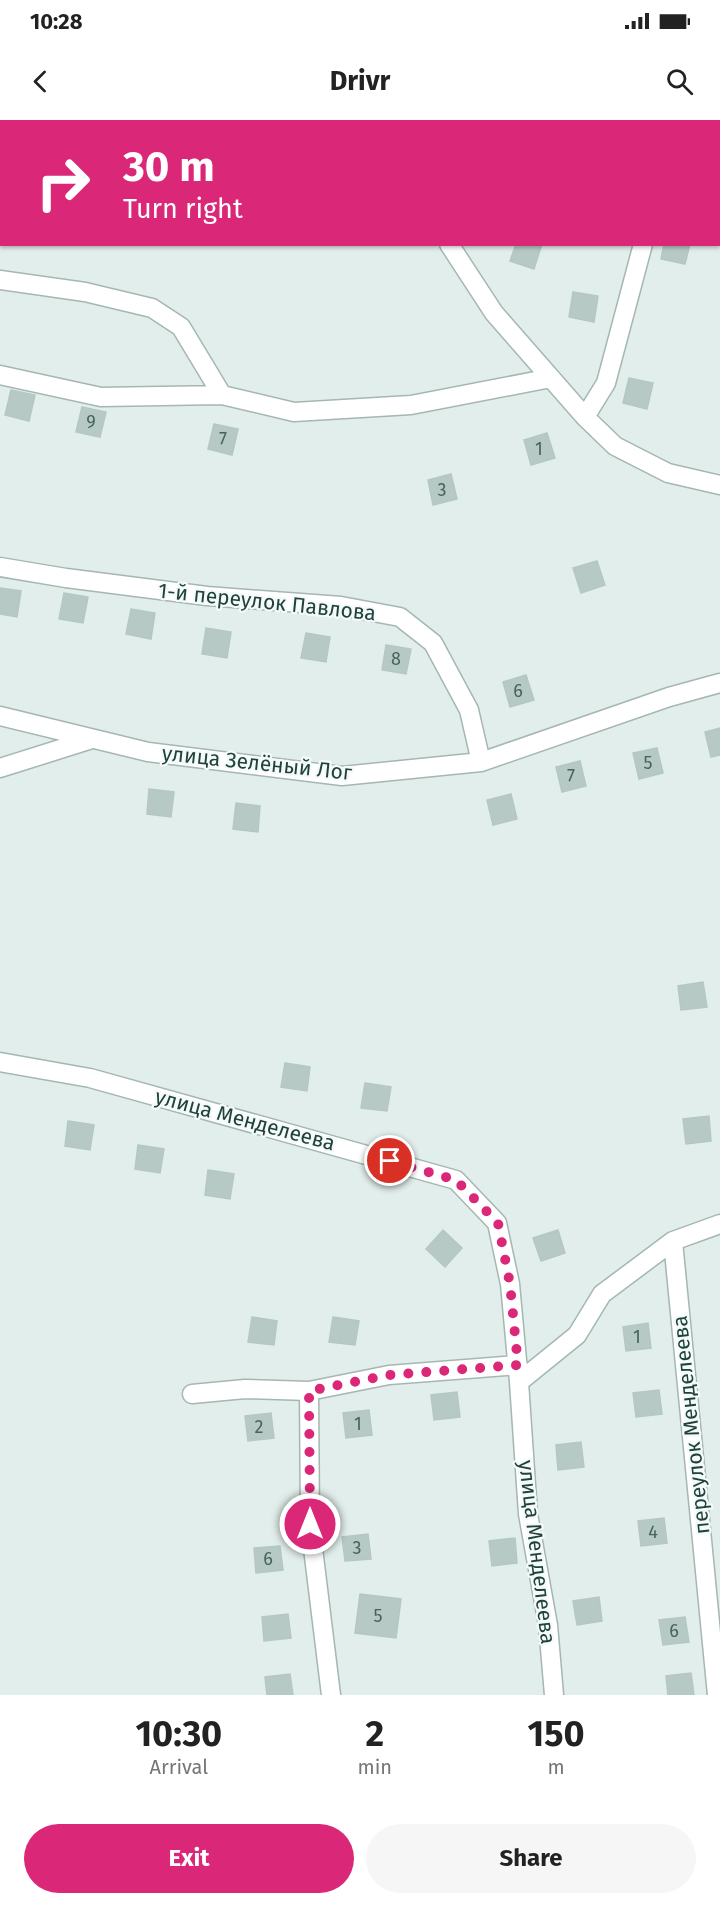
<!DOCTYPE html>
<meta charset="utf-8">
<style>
:root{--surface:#fff;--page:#f6f6f6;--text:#222;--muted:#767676;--accent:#db2777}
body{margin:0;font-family:"Fira Sans",sans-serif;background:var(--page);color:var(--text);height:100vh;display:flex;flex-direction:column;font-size:22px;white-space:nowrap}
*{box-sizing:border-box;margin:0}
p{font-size:20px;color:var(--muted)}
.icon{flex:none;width:33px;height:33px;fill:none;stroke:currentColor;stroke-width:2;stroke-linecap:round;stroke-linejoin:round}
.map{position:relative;height:1575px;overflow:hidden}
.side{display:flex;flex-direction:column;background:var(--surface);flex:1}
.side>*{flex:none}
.top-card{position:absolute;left:0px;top:0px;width:720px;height:126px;box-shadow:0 2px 4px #0004;background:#db2777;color:#fff;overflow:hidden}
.pin{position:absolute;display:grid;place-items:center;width:51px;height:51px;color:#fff;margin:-26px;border:3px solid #fff;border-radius:50%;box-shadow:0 2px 6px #0007}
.me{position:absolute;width:66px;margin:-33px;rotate:0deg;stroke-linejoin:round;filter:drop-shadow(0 0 4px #0008)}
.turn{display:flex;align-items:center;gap:21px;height:126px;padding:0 24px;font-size:27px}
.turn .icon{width:78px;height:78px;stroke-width:2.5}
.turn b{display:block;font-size:42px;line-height:51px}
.eta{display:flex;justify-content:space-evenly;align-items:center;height:102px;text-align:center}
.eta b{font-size:36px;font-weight:700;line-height:42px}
.button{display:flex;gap:12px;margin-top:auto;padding:12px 24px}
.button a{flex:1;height:69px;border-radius:36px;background:var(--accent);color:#fff;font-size:24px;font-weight:700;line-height:69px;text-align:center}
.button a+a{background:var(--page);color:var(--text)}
.status{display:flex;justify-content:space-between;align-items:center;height:42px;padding:0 30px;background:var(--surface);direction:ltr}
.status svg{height:16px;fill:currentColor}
header{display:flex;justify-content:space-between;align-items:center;height:78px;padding:0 24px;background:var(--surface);font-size:27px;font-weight:700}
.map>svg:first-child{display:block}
</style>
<div class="status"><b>10:28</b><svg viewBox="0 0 49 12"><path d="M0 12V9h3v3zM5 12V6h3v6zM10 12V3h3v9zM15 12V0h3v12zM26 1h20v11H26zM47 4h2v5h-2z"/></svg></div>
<header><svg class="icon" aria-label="back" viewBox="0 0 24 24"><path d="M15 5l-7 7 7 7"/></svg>Drivr<svg class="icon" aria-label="search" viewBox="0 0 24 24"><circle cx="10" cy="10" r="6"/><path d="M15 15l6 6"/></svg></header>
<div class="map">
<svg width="720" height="1575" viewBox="0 0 720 1575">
<rect width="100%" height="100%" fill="#e2eeeb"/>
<path fill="#b7c9c4" stroke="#b4c8c3" stroke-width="1.5" d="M516 124H542L534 149 510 141Z
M664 124H690L685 144 661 139Z
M573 172 598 176 594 202 569 197Z
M629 258 653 263 647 289 623 283Z
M11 270 35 275 29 301 5 295Z
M82 287 106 292 100 317 76 312Z
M214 304 238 309 232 335 208 329Z
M547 313 555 338 531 345 524 320Z
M451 354 457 379 433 385 428 360Z
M597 441 605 465 581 473 573 448Z
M0 468 21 471 17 497 0 494Z
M64 473 88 477 83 503 59 499Z
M131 489 155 493 151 519 126 514Z
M206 508 231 512 227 538 202 534Z
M306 513 330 517 326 542 301 538Z
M386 525 411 529 406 554 382 550Z
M526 555 534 580 510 587 503 562Z
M720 608V635L711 637 705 612Z
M657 628 663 653 639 659 633 633Z
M580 641 586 666 562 672 556 647Z
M149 669 174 672 171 697 147 694Z
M511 674 517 699 493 705 487 680Z
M236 683 260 686 258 712 233 709Z
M703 862 707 887 681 890 678 866Z
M285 943 310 947 307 971 281 967Z
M365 963 391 967 387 991 361 988Z
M709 996 711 1021 686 1024 683 999Z
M68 1001 94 1005 90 1030 65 1026Z
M138 1025 164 1029 160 1053 135 1049Z
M208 1050 234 1054 230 1079 205 1075Z
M443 1110 462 1128 445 1147 426 1129Z
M558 1110 565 1133 541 1141 533 1118Z
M252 1197 277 1201 274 1225 248 1222Z
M333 1197 359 1201 355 1225 329 1222Z
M648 1203 651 1228 626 1231 623 1207Z
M659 1270 662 1294 636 1297 633 1273Z
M457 1272 460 1297 434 1300 431 1275Z
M369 1290 372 1315 346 1318 343 1293Z
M271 1293 274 1318 248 1321 245 1296Z
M581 1322 584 1347 558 1350 556 1325Z
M664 1398 667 1423 641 1426 638 1401Z
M368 1414 371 1439 345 1441 342 1417Z
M515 1418 517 1443 492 1446 489 1421Z
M280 1426 283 1450 256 1453 254 1428Z
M360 1474 401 1479 396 1518 355 1513Z
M599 1477 602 1501 577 1505 573 1481Z
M288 1494 291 1518 264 1521 262 1497Z
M685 1497 689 1522 663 1525 659 1500Z
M691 1553 694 1575H668L666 1556Z
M290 1554 293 1575H267L265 1557Z"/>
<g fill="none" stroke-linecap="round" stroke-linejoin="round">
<defs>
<path id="minor" d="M347 0 348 2
M675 2 676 0
M449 124 494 193 585 297 615 326 668 353 720 365
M0 160 85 172 152 188 181 207 222 275
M0 255 101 277 222 275 294 292 411 285 551 258
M585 297 606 263 643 124
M0 447 66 458 207 476 341 486 400 497 433 523 469 590 481 642
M0 596 148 632 342 656 481 642 669 577 720 563
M0 648 92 619
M0 942 90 958 456 1060 497 1103 510 1164 519 1262 528 1394 548 1505 554 1575
M673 1121 717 1575
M519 1262 577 1215 602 1174 673 1121 720 1104
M309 1271 310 1404 331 1575
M192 1274 245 1269 309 1271 389 1255 518 1245"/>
</defs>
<use href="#minor" stroke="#a4b7b3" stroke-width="21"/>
<use href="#minor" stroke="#fff" stroke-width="18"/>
</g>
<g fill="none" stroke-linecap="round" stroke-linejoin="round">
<path stroke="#db2777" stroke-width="10" stroke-dasharray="0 18" d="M310 1404 309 1271 389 1255 518 1245 510 1164 498 1103 456 1060 390 1041"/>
</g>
<g text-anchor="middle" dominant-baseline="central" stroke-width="4.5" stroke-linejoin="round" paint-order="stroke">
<g font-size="18" fill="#46635f">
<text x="91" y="302">9</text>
<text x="223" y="319">7</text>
<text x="539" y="329">1</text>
<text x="442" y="370">3</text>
<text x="396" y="539">8</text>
<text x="518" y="571">6</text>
<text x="648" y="643">5</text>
<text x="571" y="656">7</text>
<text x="637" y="1217">1</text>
<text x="358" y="1304">1</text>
<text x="259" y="1307">2</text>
<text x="653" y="1412">4</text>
<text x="357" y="1428">3</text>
<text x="268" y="1439">6</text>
<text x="378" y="1496">5</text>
<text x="674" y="1511">6</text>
</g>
<g font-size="21" fill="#20413d" stroke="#f3faf8">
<text transform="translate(267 482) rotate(6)">1-й переулок Павлова</text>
<text transform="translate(257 643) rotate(6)">улица Зелёный Лог</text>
<text transform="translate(245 1000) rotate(15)">улица Менделеева</text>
<text transform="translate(691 1305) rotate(-96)">переулок Менделеева</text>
<text transform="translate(537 1432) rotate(83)">улица Менделеева</text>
</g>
</g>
</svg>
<div class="pin" style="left:390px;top:1041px;background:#d93025"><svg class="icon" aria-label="arrive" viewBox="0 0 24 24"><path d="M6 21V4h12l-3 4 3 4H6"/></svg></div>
<svg class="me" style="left:310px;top:1404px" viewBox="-20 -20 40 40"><circle r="17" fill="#db2777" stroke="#fff" stroke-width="3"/><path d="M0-11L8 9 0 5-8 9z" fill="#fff"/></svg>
<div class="top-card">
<div class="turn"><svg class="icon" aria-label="right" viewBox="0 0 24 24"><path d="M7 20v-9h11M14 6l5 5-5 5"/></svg><div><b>30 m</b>Turn right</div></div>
</div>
</div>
<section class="side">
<div class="eta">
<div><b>10:30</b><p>Arrival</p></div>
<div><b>2</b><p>min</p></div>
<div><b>150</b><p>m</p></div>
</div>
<div class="button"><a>Exit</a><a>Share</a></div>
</section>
